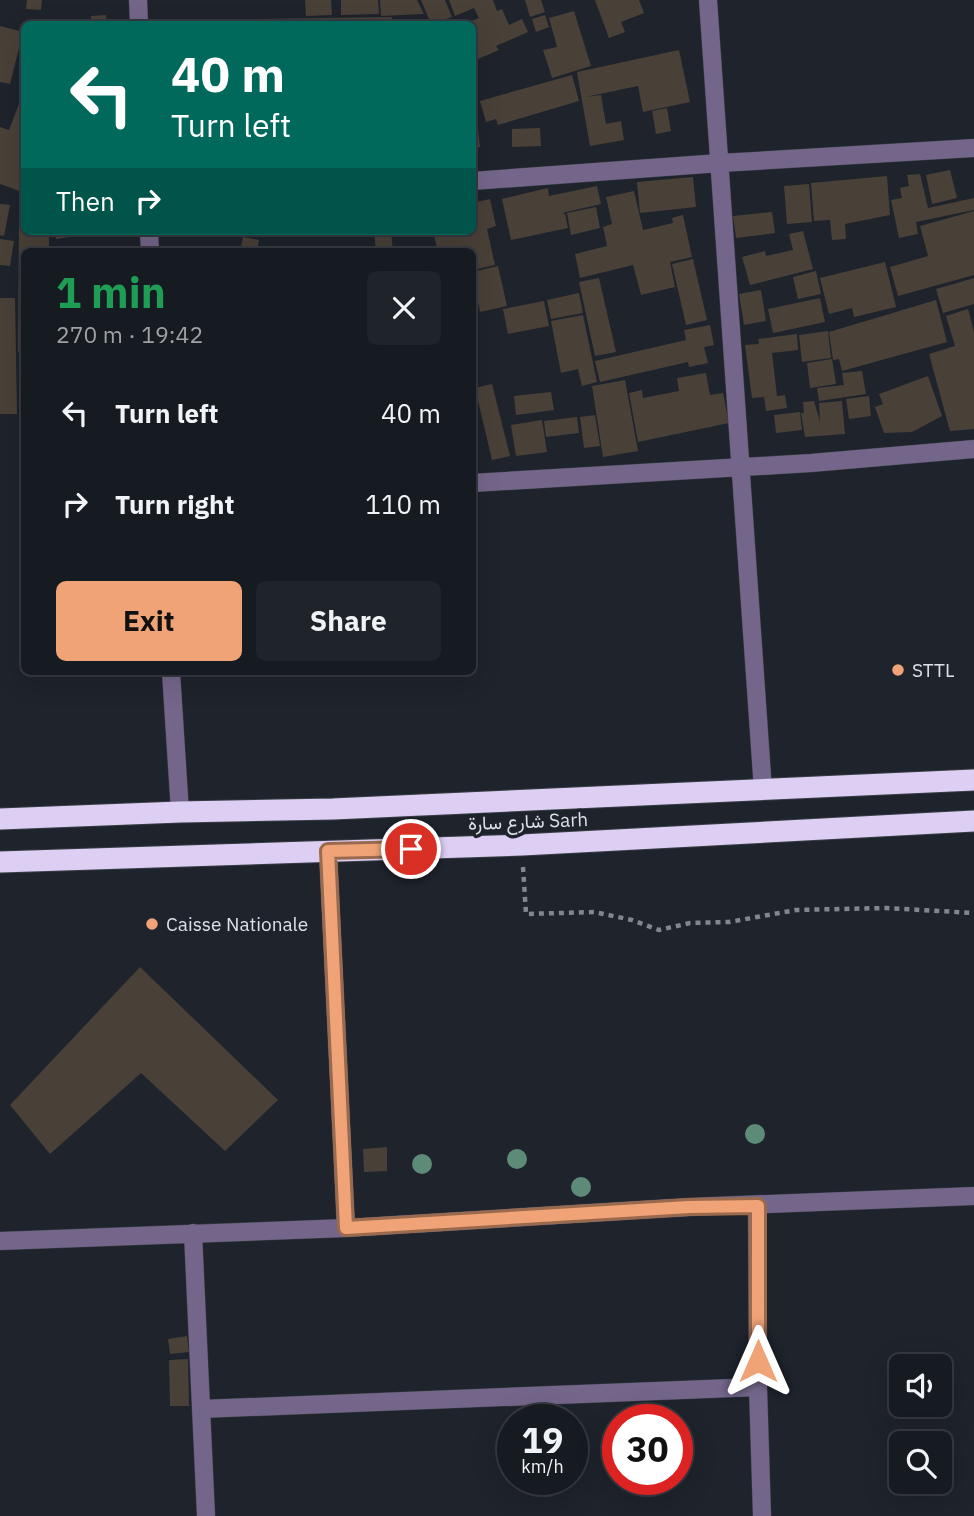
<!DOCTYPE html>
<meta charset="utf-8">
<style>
:root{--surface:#161a21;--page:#1f232a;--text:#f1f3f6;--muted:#9ea1a5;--line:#35383f;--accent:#efa377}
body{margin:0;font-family:"IBM Plex Sans",Vazirmatn,sans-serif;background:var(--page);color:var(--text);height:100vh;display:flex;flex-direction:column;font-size:26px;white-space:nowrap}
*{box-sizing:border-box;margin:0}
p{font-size:23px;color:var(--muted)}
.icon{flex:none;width:38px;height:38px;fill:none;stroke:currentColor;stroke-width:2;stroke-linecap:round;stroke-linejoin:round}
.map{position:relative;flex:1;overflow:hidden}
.details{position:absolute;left:21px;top:248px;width:455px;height:427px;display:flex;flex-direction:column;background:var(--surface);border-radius:10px;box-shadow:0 7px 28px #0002,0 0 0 2px var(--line)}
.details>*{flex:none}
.guide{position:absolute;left:21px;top:21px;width:455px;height:214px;border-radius:10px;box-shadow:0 7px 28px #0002,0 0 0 2px var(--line);background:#00695c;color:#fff;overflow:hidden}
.tools{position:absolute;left:889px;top:1354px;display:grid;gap:14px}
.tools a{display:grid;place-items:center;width:63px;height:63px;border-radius:10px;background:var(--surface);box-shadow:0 7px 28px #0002,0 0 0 2px var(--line);font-size:35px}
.speed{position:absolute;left:497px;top:1404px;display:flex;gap:14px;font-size:35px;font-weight:700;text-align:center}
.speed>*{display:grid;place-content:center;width:91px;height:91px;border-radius:50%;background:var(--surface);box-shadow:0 7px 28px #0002,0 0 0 2px var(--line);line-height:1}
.speed small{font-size:18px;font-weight:400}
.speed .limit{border:10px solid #d22;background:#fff;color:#111}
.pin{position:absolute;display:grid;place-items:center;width:60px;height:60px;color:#fff;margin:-30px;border:4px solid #fff;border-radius:50%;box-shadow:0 2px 7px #0007}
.me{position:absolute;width:77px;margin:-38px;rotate:0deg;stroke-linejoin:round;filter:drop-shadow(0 0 5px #0008)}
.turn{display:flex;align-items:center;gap:24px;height:147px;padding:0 35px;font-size:32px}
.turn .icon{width:91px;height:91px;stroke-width:2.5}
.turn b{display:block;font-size:49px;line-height:60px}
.then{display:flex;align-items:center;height:66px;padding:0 35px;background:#0003;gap:14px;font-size:26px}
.round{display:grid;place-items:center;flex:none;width:74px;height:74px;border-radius:10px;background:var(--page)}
.summary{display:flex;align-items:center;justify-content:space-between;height:119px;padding:0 35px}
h1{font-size:42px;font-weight:700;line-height:52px;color:#1e9e55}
.action{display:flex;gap:14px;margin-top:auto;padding:14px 35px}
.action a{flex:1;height:80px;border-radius:10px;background:var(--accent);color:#111;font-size:28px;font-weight:700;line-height:80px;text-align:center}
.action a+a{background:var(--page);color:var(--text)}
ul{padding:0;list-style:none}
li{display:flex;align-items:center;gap:21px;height:91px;padding:0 35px}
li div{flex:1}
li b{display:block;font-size:26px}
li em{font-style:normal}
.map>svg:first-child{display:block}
</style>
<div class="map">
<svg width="974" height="1516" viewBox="0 0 974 1516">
<rect width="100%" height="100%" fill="#1e232c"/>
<path fill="#494138" d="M27 0H42L41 10 26 9Z
M305 0H331L332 15 306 16Z
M341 0H378L379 14 341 15Z
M380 0H417L424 14 381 16Z
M421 0H445L452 17 431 24Z
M449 0H493L497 11 502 9 509 25 522 19 528 32 496 46 499 50 478 59 472 45V24H464L479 18 474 8 455 16Z
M525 0H541L545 12 530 17Z
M595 0H639L644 13 621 22 625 32 609 38Z
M574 11 591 66 552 78 543 50 557 47 549 18Z
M106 15V24H91V16Z
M545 15 549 27 536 32 532 19Z
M392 17V24H255V19Z
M0 26 23 32 10 84 0 82Z
M679 50 690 102 643 112 638 86 585 97 601 95 606 124 621 121 624 140 590 146 577 72Z
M572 75 579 101 498 125 496 119 486 122 480 101Z
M24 91V184L22 192 0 184V127L9 130Z
M474 94 480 147 472 148V95Z
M667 108 671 131 656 134 652 111Z
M540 128 541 146 512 147V129Z
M950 170 957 198 932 204 926 175Z
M920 174 928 208 974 198V210L916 222 918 234 899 238 891 200 902 198 900 188 909 186 907 175Z
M887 176 890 215 845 224 846 239 832 240 830 220 814 221 811 183Z
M693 177 696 207 640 213 637 182Z
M809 184 812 222 787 224 784 186Z
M597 186 601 204 562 213 565 214 568 228 511 240 502 199 548 188 549 196Z
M634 191 643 230 673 223 672 218 683 215 692 257 670 262 675 287 641 295 633 265 580 278 575 254 607 246 603 227 612 224 606 197Z
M490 199 496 226 487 229 495 265 472 270V252H438L433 231H472V203Z
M0 204 10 205 4 236 0 235Z
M596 207 600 228 571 235 567 213Z
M974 211V275L898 296 890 267 928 256 920 226Z
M772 212 775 233 736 238 733 216Z
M19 220H24V231H49V252H24V352H18Z
M55 231H92V234L56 239Z
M374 231H391L393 252H376Z
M803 231 813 269 750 285 742 257 765 251 766 256 793 250 789 234Z
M243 237 259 240 257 252H240Z
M0 239 14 241 10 266 0 265Z
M693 259 707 320 686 325 672 264Z
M885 262 896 307 854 317 852 308 829 314 820 278Z
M498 266 507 306 480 312 472 272Z
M816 271 821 294 798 299 793 277Z
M599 278 616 352 595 356 579 282Z
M974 278V304L943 313 936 289Z
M761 290 766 321 744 325 739 294Z
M579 293 583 313 551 319 547 300Z
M0 298H15L17 414H0Z
M820 298 825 322 773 333 768 309Z
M936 300 947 342 842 371 839 359 833 360 829 332Z
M544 301 549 326 508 334 503 309Z
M968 309 974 332V429L950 431 929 354 955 346 946 316Z
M583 315 597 382 582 386 578 369 561 373 551 321Z
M710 325 714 345 704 347 708 363 689 367 688 362 600 382 595 361 686 340 684 330Z
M828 331 831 358 802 362 799 335Z
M797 334 798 350 772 353 777 396 785 395 787 408 766 411 764 397 752 398 745 345 759 344 758 339Z
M832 359 836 384 810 388 807 363Z
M862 371 866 394 819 401 817 388 844 385 842 373Z
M706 373 710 395 723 393 729 423 638 442 629 393 642 390 643 398 679 391 677 378Z
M928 376 942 416 912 432 884 433 875 407 883 404 879 394Z
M625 380 638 451 603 457 592 386Z
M492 384 510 456 492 460 475 388Z
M551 392 554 410 516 415 514 396Z
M869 396 871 416 849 419 846 399Z
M814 401 820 422 819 403 842 401 845 434 805 437 801 413H804L803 402Z
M800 412 802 430 776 433 774 415Z
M595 415 600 446 584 448 580 417Z
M577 417 579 433 546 437 544 421Z
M542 420 547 452 516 456 511 425Z
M140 967 278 1100 225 1151 141 1073 50 1154 10 1105Z
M387 1147V1171L364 1172 363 1149Z
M187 1336 189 1352 170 1354 168 1339Z
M188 1359 189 1406H170L169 1360Z"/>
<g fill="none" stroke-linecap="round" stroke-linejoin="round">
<defs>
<path id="minor" d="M138 0 139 24
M708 0 763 790
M472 181 720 163 974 148
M149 231 150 252
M472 483 811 463 974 449
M171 672 180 812
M328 851 346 1228
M757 1206 758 1387 762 1516
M193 1233 206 1516
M0 1241 346 1228 689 1207 974 1196
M201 1409 758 1387"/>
<path id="highway" d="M0 819 180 812 333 809 974 780
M0 862 522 845 974 821"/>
</defs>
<use href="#minor" stroke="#393e46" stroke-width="19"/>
<use href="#highway" stroke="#393e46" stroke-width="23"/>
<path stroke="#82878e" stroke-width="4.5" stroke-dasharray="5 5" stroke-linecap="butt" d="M523 867 526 914 594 912 632 920 659 930 690 923 729 922 796 910 886 908 974 913"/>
<use href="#minor" stroke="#74668a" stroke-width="18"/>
<use href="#highway" stroke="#ddcff4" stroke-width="21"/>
</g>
<g fill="#5d8b77">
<circle cx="755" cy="1134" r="10"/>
<circle cx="517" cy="1159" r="10"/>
<circle cx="422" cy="1164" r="10"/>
<circle cx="581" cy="1187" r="10"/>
</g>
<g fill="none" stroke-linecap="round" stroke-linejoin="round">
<defs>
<path id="route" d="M411 849 328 851 346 1228 689 1207 758 1206V1361"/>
</defs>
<use href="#route" stroke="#9b6a4d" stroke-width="18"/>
<use href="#route" stroke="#efa377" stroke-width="12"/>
</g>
<g fill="#efa377" stroke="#1e232c" stroke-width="2.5">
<circle cx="898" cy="670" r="7"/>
<circle cx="152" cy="924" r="7"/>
</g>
<g text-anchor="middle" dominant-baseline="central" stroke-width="7" stroke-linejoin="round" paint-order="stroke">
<g font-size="19" fill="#dde1e7" stroke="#1e232c" text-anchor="start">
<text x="912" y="670">STTL</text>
<text x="166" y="924">Caisse Nationale</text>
</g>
<g font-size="19" fill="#dde1e7" stroke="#1e232c">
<text transform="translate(528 821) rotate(-2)">شارع سارة Sarh</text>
</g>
</g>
</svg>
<div class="tools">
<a><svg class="icon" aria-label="sound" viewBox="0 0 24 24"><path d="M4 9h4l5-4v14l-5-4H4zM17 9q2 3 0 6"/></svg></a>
<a><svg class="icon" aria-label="search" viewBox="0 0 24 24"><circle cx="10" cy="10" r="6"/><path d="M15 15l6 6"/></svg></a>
</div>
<div class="speed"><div>19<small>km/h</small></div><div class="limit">30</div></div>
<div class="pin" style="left:411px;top:849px;background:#d93025"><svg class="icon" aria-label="arrive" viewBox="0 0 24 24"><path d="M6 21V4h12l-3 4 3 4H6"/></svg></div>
<svg class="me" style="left:758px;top:1361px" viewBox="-20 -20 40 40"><path d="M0-17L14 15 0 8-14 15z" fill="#efa377" stroke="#fff" stroke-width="4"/></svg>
<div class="guide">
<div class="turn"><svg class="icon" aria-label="left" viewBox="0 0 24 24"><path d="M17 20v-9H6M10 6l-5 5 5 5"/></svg><div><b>40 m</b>Turn left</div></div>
<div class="then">Then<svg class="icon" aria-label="right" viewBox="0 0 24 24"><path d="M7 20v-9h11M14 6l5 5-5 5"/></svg></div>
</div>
<section class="details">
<div class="summary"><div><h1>1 min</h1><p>270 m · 19:42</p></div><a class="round"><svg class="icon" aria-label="close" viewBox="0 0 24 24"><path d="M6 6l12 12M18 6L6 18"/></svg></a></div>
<ul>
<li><svg class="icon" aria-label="left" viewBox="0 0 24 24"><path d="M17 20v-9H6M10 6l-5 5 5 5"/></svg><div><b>Turn left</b></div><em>40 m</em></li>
<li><svg class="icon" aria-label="right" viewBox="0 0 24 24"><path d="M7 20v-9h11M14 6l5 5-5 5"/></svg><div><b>Turn right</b></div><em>110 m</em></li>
</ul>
<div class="action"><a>Exit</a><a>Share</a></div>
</section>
</div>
